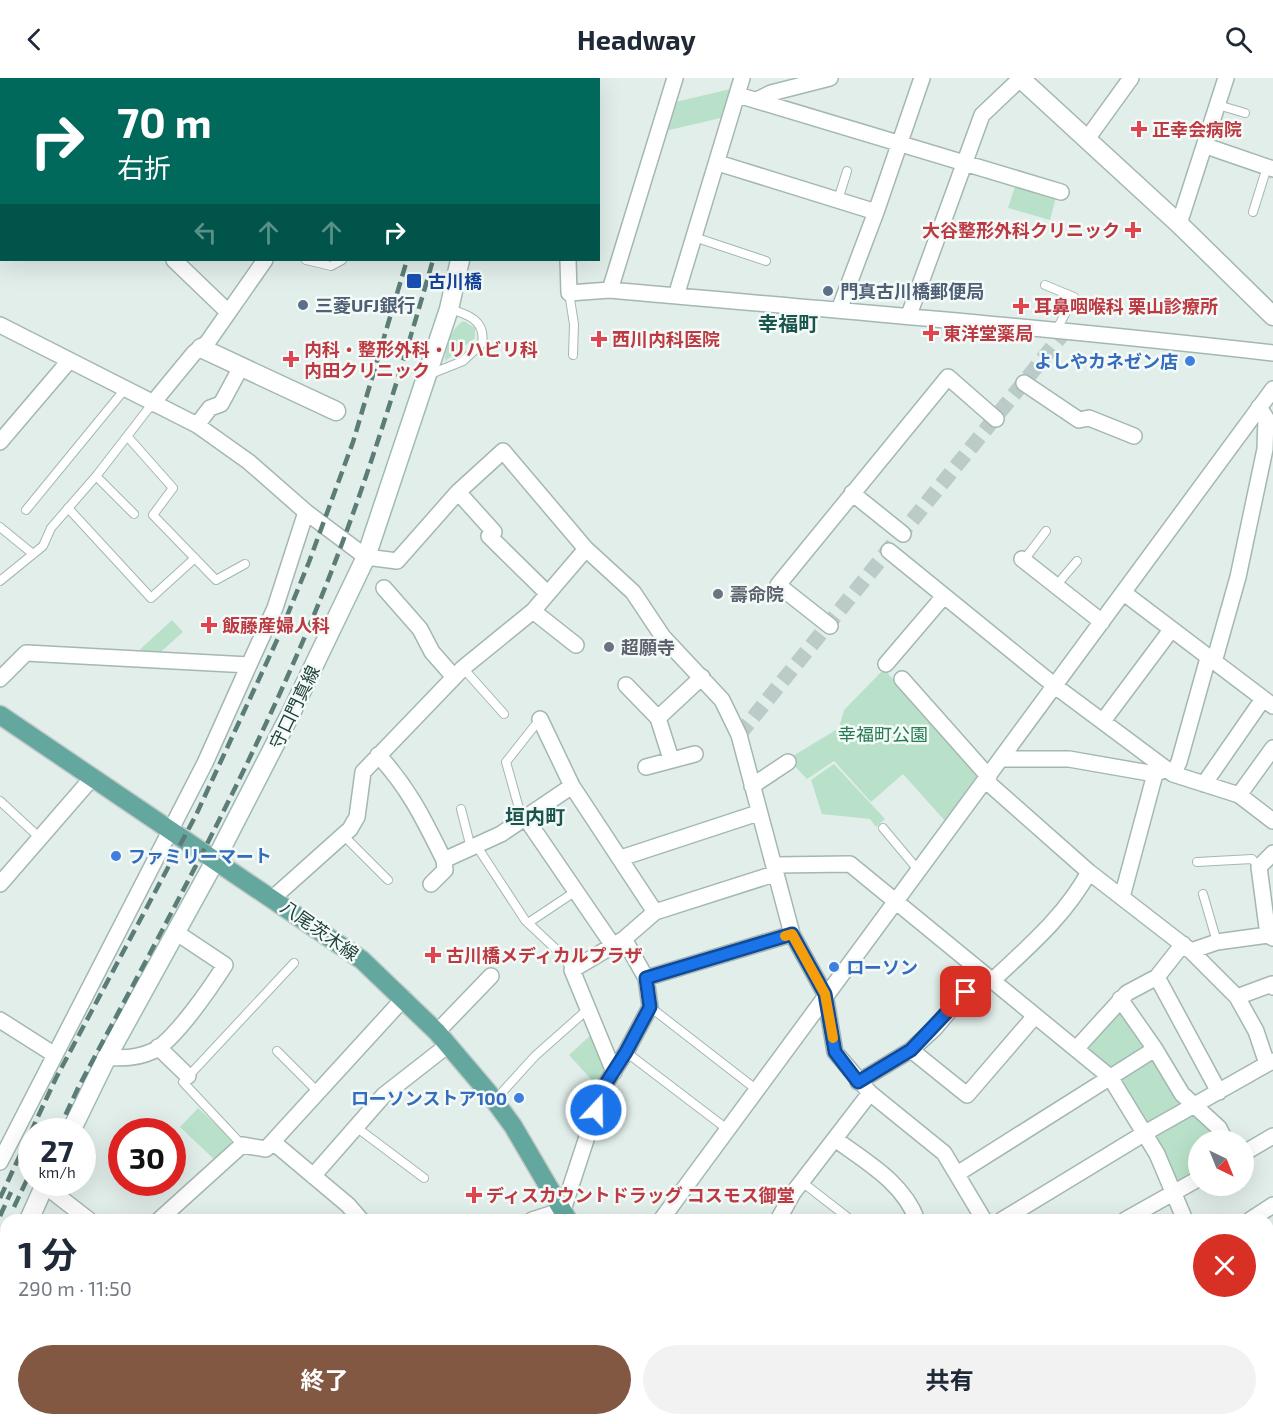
<!DOCTYPE html>
<html lang="ja">
<meta charset="utf-8">
<style>
:root{--surface:#fff;--page:#f2f2f3;--text:#1f2937;--muted:#747a83;--accent:#835843}
body{margin:0;font-family:"Exo 2","Noto Sans JP",sans-serif;background:var(--page);color:var(--text);height:100vh;display:flex;flex-direction:column;font-size:22px;white-space:nowrap}
*{box-sizing:border-box;margin:0}
p{font-size:20px;color:var(--muted)}
.icon{flex:none;width:33px;height:33px;fill:none;stroke:currentColor;stroke-width:2;stroke-linecap:round;stroke-linejoin:round}
.map{position:relative;flex:1;overflow:hidden}
.details{position:absolute;left:0px;top:1136px;width:1274px;height:212px;display:flex;flex-direction:column;background:var(--surface);border-radius:18px 18px 0 0;box-shadow:0 6px 24px #0002}
.details>*{flex:none}
.top-card{position:absolute;left:0px;top:0px;width:600px;height:183px;box-shadow:0 6px 24px #0002;background:#00695c;color:#fff;overflow:hidden}
.needle{width:39px;rotate:137deg}
.controls{position:absolute;left:1188px;top:1052px;display:grid;gap:12px}
.controls a{display:grid;place-items:center;width:66px;height:66px;border-radius:50%;background:var(--surface);box-shadow:0 6px 24px #0002;font-size:30px}
.speed{position:absolute;left:18px;top:1040px;display:flex;gap:12px;font-size:30px;font-weight:700;text-align:center}
.speed>*{display:grid;place-content:center;width:78px;height:78px;border-radius:50%;background:var(--surface);box-shadow:0 6px 24px #0002;line-height:1}
.speed small{font-size:15px;font-weight:400}
.speed .limit{border:9px solid #d22;background:#fff;color:#111}
.pin{position:absolute;display:grid;place-items:center;width:51px;height:51px;color:#fff;margin:-26px;border-radius:12px;box-shadow:0 3px 9px #0006}
.me{position:absolute;width:66px;margin:-33px;rotate:21deg;stroke-linejoin:round;filter:drop-shadow(0 0 4px #0008)}
.turn{display:flex;align-items:center;gap:21px;height:126px;padding:0 18px;font-size:27px}
.turn .icon{width:78px;height:78px;stroke-width:2.5}
.turn b{display:block;font-size:42px;line-height:51px}
.lanes{display:flex;align-items:center;height:57px;padding:0 18px;background:#0003;justify-content:center;gap:30px;direction:ltr}
.lanes .off{opacity:.35}
.round{display:grid;place-items:center;flex:none;width:63px;height:63px;border-radius:32px;background:var(--page)}
.headline{display:flex;align-items:center;justify-content:space-between;height:102px;padding:0 18px}
h1{font-size:36px;font-weight:700;line-height:45px}
.primary-button{display:flex;gap:12px;margin-top:auto;padding:12px 18px}
.primary-button a{flex:1;height:69px;border-radius:36px;background:var(--accent);color:#fff;font-size:24px;font-weight:700;line-height:69px;text-align:center}
.primary-button a+a{background:var(--page);color:var(--text)}
header{display:flex;justify-content:space-between;align-items:center;height:78px;padding:0 18px;background:var(--surface);font-size:27px;font-weight:700}
.map>svg:first-child{display:block}
</style>
<header><svg class="icon" aria-label="back" viewBox="0 0 24 24"><path d="M15 5l-7 7 7 7"/></svg>Headway<svg class="icon" aria-label="search" viewBox="0 0 24 24"><circle cx="10" cy="10" r="6"/><path d="M15 15l6 6"/></svg></header>
<div class="map">
<svg width="1273" height="1346" viewBox="0 0 1273 1346">
<rect width="100%" height="100%" fill="#e2eeea"/>
<path fill="#b9e1c9" d="M735 10 725 39 665 53 671 25Z
M1015 108 1056 119 1050 142 1008 130Z
M464 243 475 250V260L445 283C445 272 452 247 464 243Z
M172 542 183 554 155 579 134 577Z
M884 591 980 698 946 744 903 696 871 724 834 683 807 701 788 681 839 650 844 632Z
M834 686 885 741 876 749 870 741 822 736 811 702Z
M1114 934H1122L1220 1062H1198V1096L1183 1106 1175 1102 1086 974V967Z
M594 954 611 994 598 1009 569 977Z
M198 1030 232 1061 229 1071 217 1084 180 1049Z"/>
<g fill="none" stroke-linecap="round" stroke-linejoin="round">
<path stroke="#bbcbc7" stroke-width="15" stroke-dasharray="15 8" stroke-linecap="butt" d="M739 657 1066 252"/>
<defs>
<path id="service" d="M1218 27 1245 35
M0 60 2 62
M838 122 847 93
M1253 134 1267 89
M694 159 766 183
M306 182 331 188 342 182
M1045 207 1074 219 1057 251
M569 215 574 246 573 277
M428 297 463 283 482 265C486 243 468 236 449 231
M127 358 173 410 153 437 216 502 245 486
M96 398 134 436
M68 430 151 520 195 480
M26 432 125 311
M0 449 33 476
M1024 482 1046 453
M0 503 43 468 51 450 97 397 152 326
M1055 509 1077 483
M463 590 504 636
M0 723 41 761
M461 731 471 770
M522 741 506 684 540 641
M883 750 919 793
M343 757 388 802
M476 767 525 842 561 876 572 892
M1197 784 1252 781 1259 789
M1203 816 1217 864
M528 845 576 813
M650 929 757 1012
M277 973 318 1014
M626 974 727 1051
M495 1022 535 978 588 931
M356 1049 424 1100
M242 1067 183 1004 294 885
M802 1104 851 1142
M27 1346 31 1341"/>
<path id="minor" d="M392 0 393 2
M558 0V2
M738 17 1061 114
M757 22 771 15 830 0
M1092 54 1131 0
M1206 68 1273 91
M718 85 876 134
M1179 146 1226 0
M0 169 2 168
M174 182 228 234
M568 182 569 215 610 212C831 232 1052 250 1273 275
M610 212 675 0
M676 218 742 0
M839 232 876 134 922 0
M909 237 982 37 1021 0
M0 247 197 347 249 384 306 434 366 479 397 483 458 414 503 373 586 471 633 514 663 559 722 622 739 657 792 856 825 916 835 974 870 1015 944 1075 984 1142
M1024 305 1079 342 1089 340 1134 358
M152 326 194 275 207 265 265 182
M197 347 210 330 221 326 241 289
M0 364 69 283
M458 414 494 454 489 458 547 515
M852 415 903 456
M889 473 1055 608 1173 696 1239 717 1273 743
M1022 481 1102 544
M384 510 420 551 432 574 454 599
M1124 515 1273 628
M533 533 576 567
M830 548 778 507 948 299 996 341
M1214 584 1238 499 1265 371 1266 340 1259 329
M886 586 944 518
M0 601 26 575 249 587 275 530 306 434
M902 601 989 699
M626 607 658 640 671 681
M658 640 702 599
M540 641 572 708
M1103 643 1171 552
M378 677C409 710 424 742 444 782L445 792 431 806
M1001 681H1069L1155 696 1166 691
M646 689 695 676
M1173 696 1179 684 1208 580
M986 703 1089 794 1191 873 1217 864 1268 857 1273 860
M1204 706 1263 621
M752 708 788 684
M1239 717 1273 670
M525 739 614 869
M621 780 758 735
M444 782 501 756 572 708 655 834
M776 787 850 786 1110 999 1157 1076 1185 1142
M0 806 92 700
M274 819 350 751 357 739 363 694 463 590 533 533 586 471
M1122 819 1155 696
M1268 857 1259 789 1273 775
M1191 873 1237 919 1272 906 1273 909
M1157 899 1219 1014
M646 900 792 856
M992 903C1028 869 1065 838 1089 794
M1237 919 1256 953 1267 986 1273 983
M0 942 55 977
M437 954 491 898
M158 969 188 998
M1076 971 1127 915 1157 899 1183 866
M1155 971 1182 1016 1219 1050 1225 1062
M911 972 967 1017 1034 939
M107 979C123 981 138 980 153 973 175 962 211 909 225 887L177 855
M614 994 572 892 624 861
M858 1004 911 972 935 950 981 895
M835 1061C866 1084 903 1104 917 1142
M273 1064 348 1127 361 1142
M1244 1075 1273 1058
M0 1084 205 685 249 587
M957 1096 1155 971 1120 921
M313 1098 384 1017 448 967
M44 1107 89 1142
M159 1142 242 1067 266 1071 404 920
M532 1142 563 1132 603 1010 626 974 650 929 646 900 624 861 655 834 774 796
M661 1142 1273 311
M778 1142 793 1115 870 1015
M1002 1142 1145 1055 1267 986
M1125 1142 1198 1101
M1250 1142 1273 1127
M1268 1202 1273 1199
M1268 1268 1273 1263
M1268 1296 1273 1307
M0 1324 6 1327
M40 1341 53 1346
M337 1341 341 1346
M844 1341 846 1346
M954 1341 956 1346
M1018 1341 1020 1346
M1081 1341 1083 1346
M1150 1341 1152 1346
M1240 1341 1243 1346
M199 1346 203 1341
M287 1346 292 1341
M751 1346 772 1341
M1174 1346 1186 1341"/>
<path id="tertiary" d="M104 0 105 2
M1020 0 1179 146 1273 238
M201 270 336 333"/>
<path id="secondary" d="M510 2 511 0
M71 1053 107 979 215 783 292 633 366 479 449 231 460 182
M29 1142 46 1104
M0 1206 6 1193"/>
<path id="primary" d="M0 637 362 882 437 954 488 1014 513 1048 568 1142
M666 1341 669 1346"/>
</defs>
<use href="#service" stroke="#a4b7b2" stroke-width="10"/>
<use href="#minor" stroke="#a4b7b2" stroke-width="18"/>
<use href="#tertiary" stroke="#a4b7b2" stroke-width="21"/>
<use href="#secondary" stroke="#a0bab4" stroke-width="21"/>
<use href="#primary" stroke="#c1cac8" stroke-width="21"/>
<use href="#service" stroke="#fff" stroke-width="8"/>
<use href="#minor" stroke="#fff" stroke-width="15"/>
<use href="#tertiary" stroke="#fff" stroke-width="18"/>
<use href="#secondary" stroke="#fff" stroke-width="18"/>
<use href="#primary" stroke="#63a79e" stroke-width="18"/>
<path stroke="#5b7c77" stroke-width="4.5" stroke-dasharray="12 6" stroke-linecap="butt" d="M468 2V0
M485 2V0
M58 1053 78 1010C168 841 262 672 332 492 371 391 403 286 433 182
M0 1120 56 1000 196 737 278 560 309 484 353 364 407 182
M14 1129 32 1091
M0 1138 11 1114
M0 1159 6 1146
M0 1177 6 1164"/>
</g>
<g fill="none" stroke-linecap="round" stroke-linejoin="round">
<defs>
<path id="route" d="M596 1032 603 1010 626 974 650 929 646 900 792 856 825 916 835 974 858 1004 911 972 966 914"/>
</defs>
<use href="#route" stroke="#114b97" stroke-width="15"/>
<use href="#route" stroke="#1a73e8" stroke-width="10"/>
<path stroke="#f59e0b" stroke-width="10" d="M785 858 792 856 825 916 833 960"/>
</g>
<g fill="#e0444e" stroke="#f3faf7" stroke-width="2">
<path d="M1136 42h6v6h6v6h-6v6h-6v-6h-6v-6h6z"/>
<path d="M1130 143h6v6h6v6h-6v6h-6v-6h-6v-6h6z"/>
<path d="M1018 219h6v6h6v6h-6v6h-6v-6h-6v-6h6z"/>
<path d="M928 246h6v6h6v6h-6v6h-6v-6h-6v-6h6z"/>
<path d="M596 252h6v6h6v6h-6v6h-6v-6h-6v-6h6z"/>
<path d="M288 272h6v6h6v6h-6v6h-6v-6h-6v-6h6z"/>
<path d="M206 538h6v6h6v6h-6v6h-6v-6h-6v-6h6z"/>
<path d="M430 868h6v6h6v6h-6v6h-6v-6h-6v-6h6z"/>
<path d="M471 1108h6v6h6v6h-6v6h-6v-6h-6v-6h6z"/>
</g>
<rect fill="#1a4fb4" stroke="#f3faf7" stroke-width="2" x="406" y="195" width="16" height="16" rx="3"/>
<g fill="#5c6f8a" stroke="#f3faf7" stroke-width="2">
<circle cx="828" cy="213" r="6"/>
<circle cx="303" cy="227" r="6"/>
</g>
<g fill="#3f7fe0" stroke="#f3faf7" stroke-width="2">
<circle cx="1190" cy="283" r="6"/>
<circle cx="116" cy="778" r="6"/>
<circle cx="834" cy="889" r="6"/>
<circle cx="519" cy="1020" r="6"/>
</g>
<g fill="#6b7280" stroke="#f3faf7" stroke-width="2">
<circle cx="718" cy="516" r="6"/>
<circle cx="609" cy="569" r="6"/>
</g>
<g text-anchor="middle" dominant-baseline="central" stroke-width="5" stroke-linejoin="round" paint-order="stroke">
<g font-size="18" font-weight="bold" fill="#be3a42" stroke="#f3faf7" text-anchor="start">
<text x="1152" y="51">正幸会病院</text>
<text x="1120" y="152" text-anchor="end">大谷整形外科クリニック</text>
<text x="1034" y="228">耳鼻咽喉科 栗山診療所</text>
<text x="943" y="255">東洋堂薬局</text>
<text x="612" y="261">西川内科医院</text>
<text x="304" y="271">内科・整形外科・リハビリ科<tspan x="304" dy="21">内田クリニック</tspan></text>
<text x="222" y="547">飯藤産婦人科</text>
<text x="446" y="877">古川橋メディカルプラザ</text>
<text x="486" y="1117">ディスカウントドラッグ コスモス御堂</text>
</g>
<g font-size="18" font-weight="bold" fill="#164399" stroke="#f3faf7" text-anchor="start">
<text x="428" y="203">古川橋</text>
</g>
<g font-size="18" font-weight="bold" fill="#4e5e75" stroke="#f3faf7" text-anchor="start">
<text x="840" y="213">門真古川橋郵便局</text>
<text x="315" y="227">三菱UFJ銀行</text>
</g>
<g font-size="18" font-weight="bold" fill="#366cbe" stroke="#f3faf7" text-anchor="end">
<text x="1178" y="283">よしやカネゼン店</text>
<text x="128" y="778" text-anchor="start">ファミリーマート</text>
<text x="846" y="889" text-anchor="start">ローソン</text>
<text x="507" y="1020">ローソンストア100</text>
</g>
<g font-size="18" font-weight="bold" fill="#5b616d" stroke="#f3faf7" text-anchor="start">
<text x="730" y="516">壽命院</text>
<text x="621" y="569">超願寺</text>
</g>
<g font-size="18" fill="#20413c" stroke="#f3faf7">
<text transform="translate(294 629) rotate(-64)">守口門真線</text>
<text transform="translate(320 852) rotate(35)">八尾茨木線</text>
</g>
<g font-size="18" fill="#277b53" stroke="#f3faf7">
<text x="883" y="656">幸福町公園</text>
</g>
<g font-size="20" font-weight="bold" fill="#1a554e" stroke="#f3faf7">
<text x="788" y="245">幸福町</text>
<text x="535" y="738">垣内町</text>
</g>
</g>
</svg>
<div class="controls">
<a><svg class="needle" viewBox="-14 -14 28 28"><path d="M0-13l5 13h-10z" fill="#e53935"/><path d="M0 13l5-13h-10z" fill="#747a83"/></svg></a>
</div>
<div class="speed"><div>27<small>km/h</small></div><div class="limit">30</div></div>
<div class="pin" style="left:966px;top:914px;background:#d93025"><svg class="icon" aria-label="arrive" viewBox="0 0 24 24"><path d="M6 21V4h12l-3 4 3 4H6"/></svg></div>
<svg class="me" style="left:596px;top:1032px" viewBox="-20 -20 40 40"><circle r="17" fill="#1a73e8" stroke="#fff" stroke-width="3"/><path d="M0-11L8 9 0 5-8 9z" fill="#fff"/></svg>
<div class="top-card">
<div class="turn"><svg class="icon" aria-label="right" viewBox="0 0 24 24"><path d="M7 20v-9h11M14 6l5 5-5 5"/></svg><div><b>70 m</b>右折</div></div>
<div class="lanes"><svg class="icon off" aria-label="left" viewBox="0 0 24 24"><path d="M17 20v-9H6M10 6l-5 5 5 5"/></svg><svg class="icon off" aria-label="ahead" viewBox="0 0 24 24"><path d="M12 20V5M6 11l6-6 6 6"/></svg><svg class="icon off" aria-label="ahead" viewBox="0 0 24 24"><path d="M12 20V5M6 11l6-6 6 6"/></svg><svg class="icon" aria-label="right" viewBox="0 0 24 24"><path d="M7 20v-9h11M14 6l5 5-5 5"/></svg></div>
</div>
<section class="details">
<div class="headline"><div><h1>1 分</h1><p>290 m · 11:50</p></div><a class="round" style="background:#d93025;color:#fff"><svg class="icon" aria-label="close" viewBox="0 0 24 24"><path d="M6 6l12 12M18 6L6 18"/></svg></a></div>
<div class="primary-button"><a>終了</a><a>共有</a></div>
</section>
</div>
